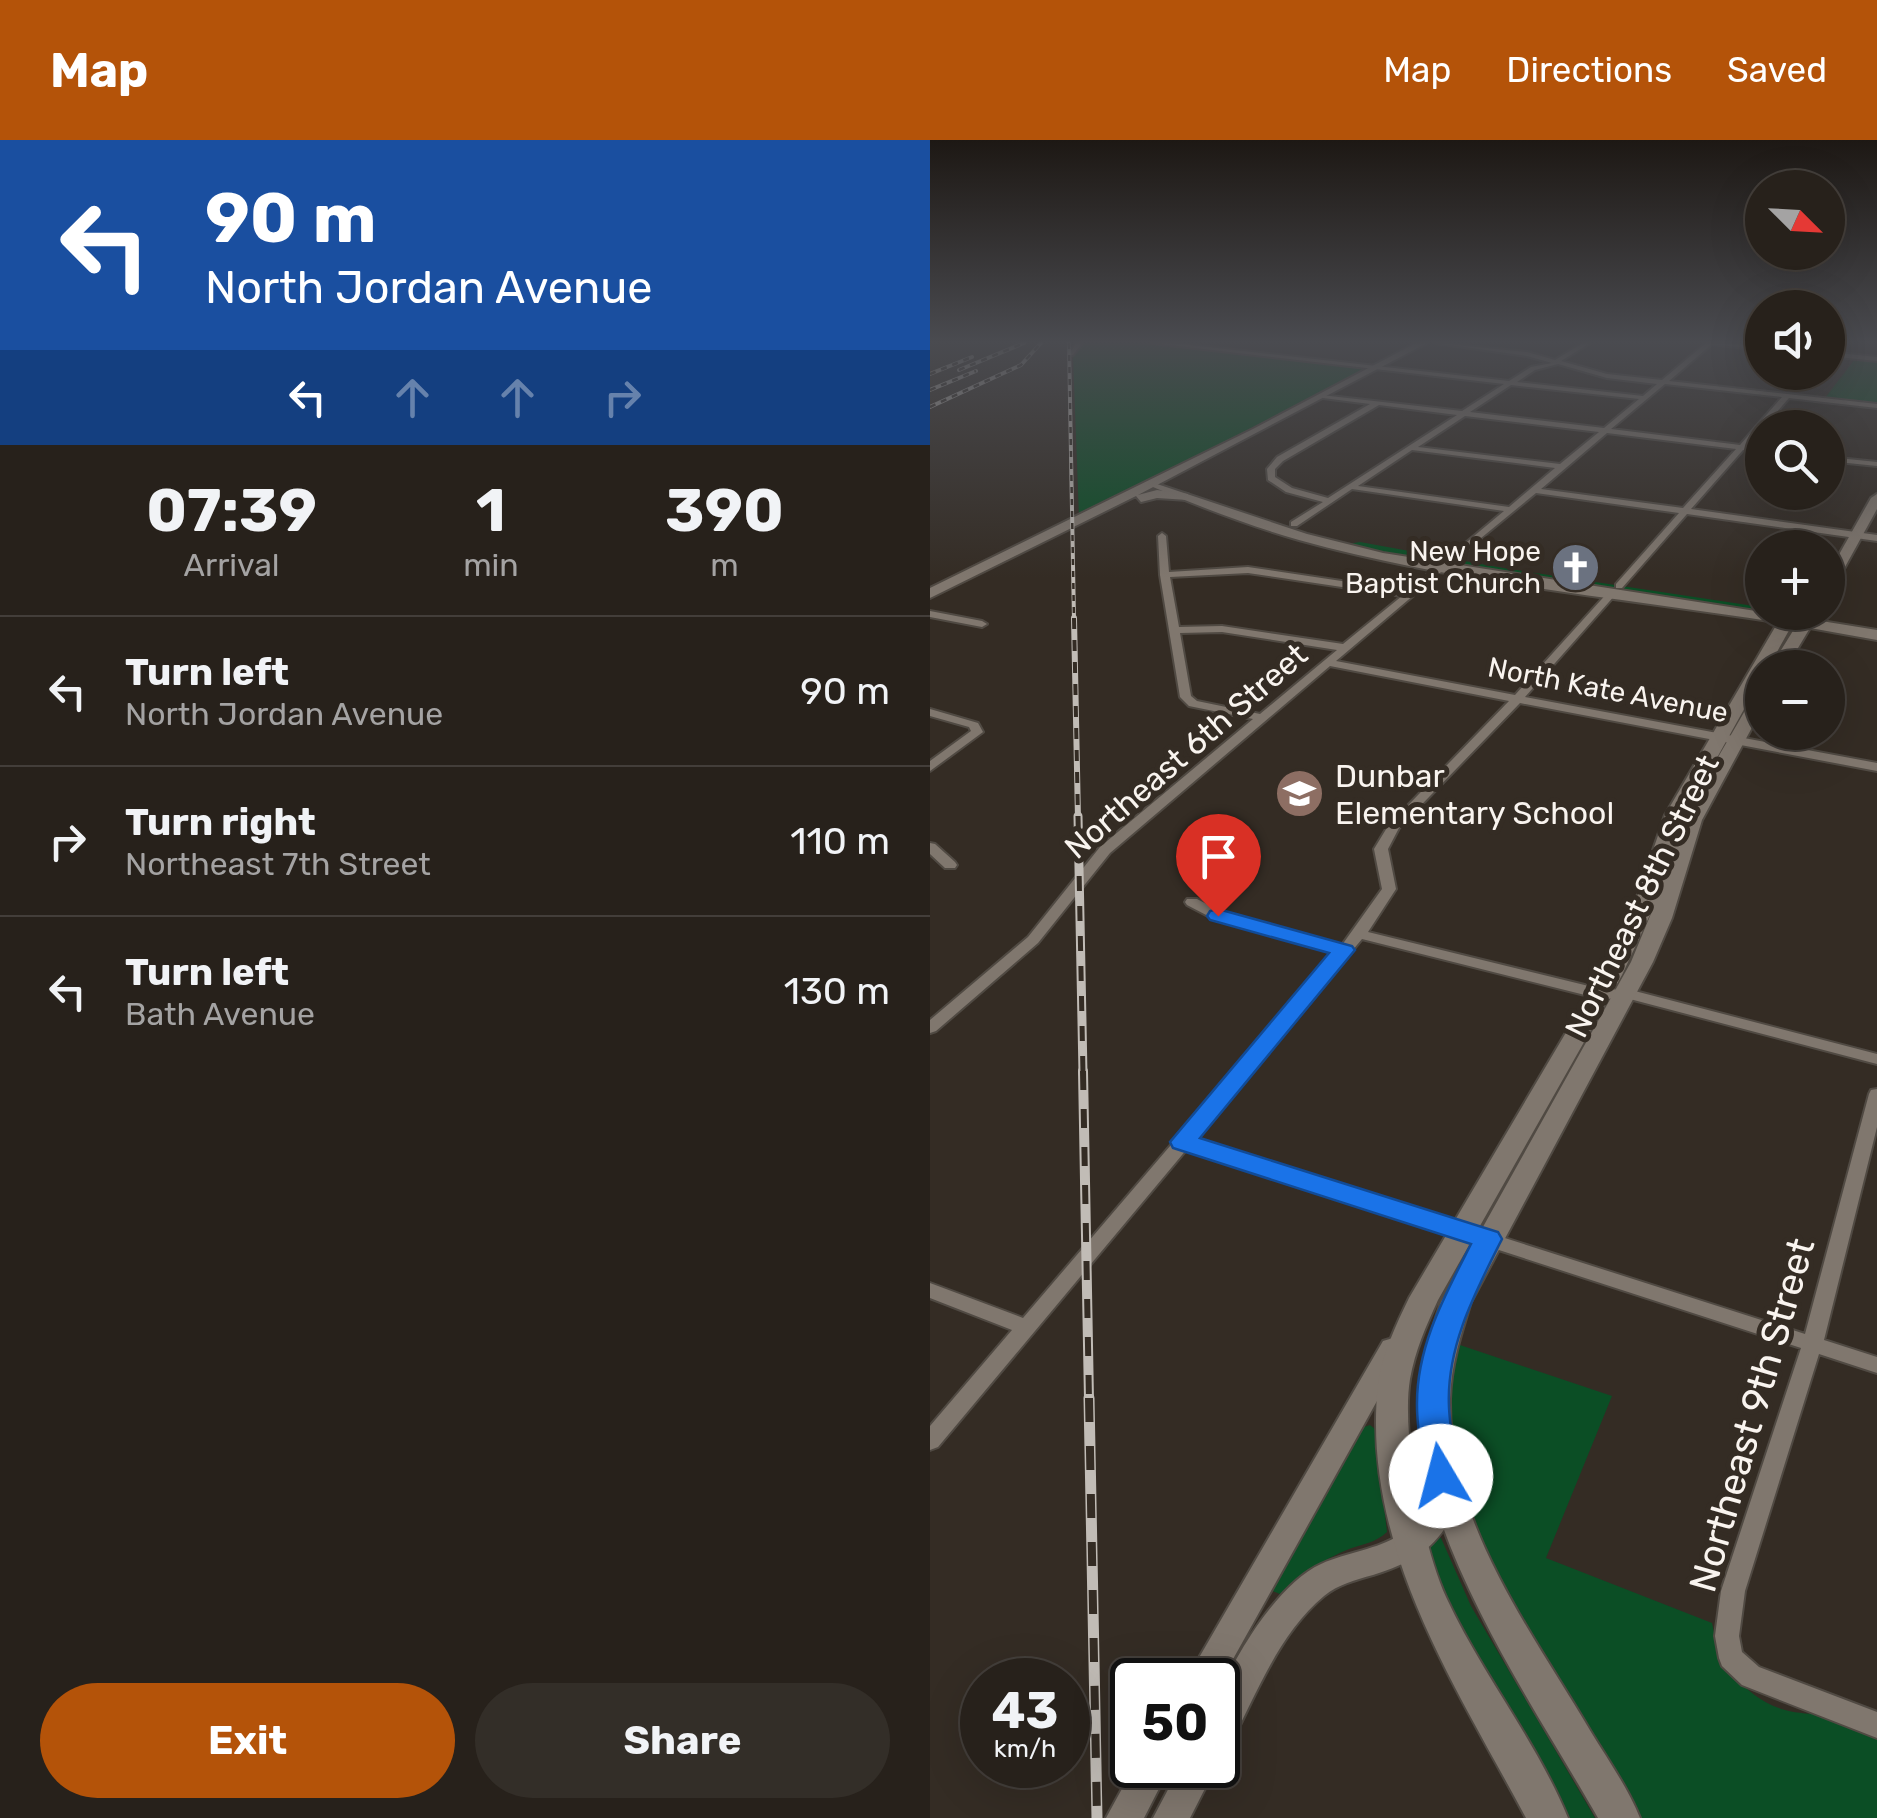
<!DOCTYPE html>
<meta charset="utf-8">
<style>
:root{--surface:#27211b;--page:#332e28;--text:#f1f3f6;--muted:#a4a3a3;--line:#433e3a;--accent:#b45309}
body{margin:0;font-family:Rubik,sans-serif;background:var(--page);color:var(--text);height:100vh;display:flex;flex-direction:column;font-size:38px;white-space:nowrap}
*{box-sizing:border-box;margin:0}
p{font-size:32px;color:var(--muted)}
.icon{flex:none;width:55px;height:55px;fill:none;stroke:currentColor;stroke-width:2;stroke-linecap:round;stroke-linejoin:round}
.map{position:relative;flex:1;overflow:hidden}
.details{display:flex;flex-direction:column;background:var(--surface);width:930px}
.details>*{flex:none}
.guide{background:#1a4fa0;color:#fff;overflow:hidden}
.needle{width:65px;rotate:114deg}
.fabs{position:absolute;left:815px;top:30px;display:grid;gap:20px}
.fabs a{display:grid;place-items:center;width:100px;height:100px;border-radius:50%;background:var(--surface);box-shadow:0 10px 40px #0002,0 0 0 2px var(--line);font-size:50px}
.speed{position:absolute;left:30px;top:1518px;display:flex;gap:20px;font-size:50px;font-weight:700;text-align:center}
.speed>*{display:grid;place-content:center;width:130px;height:130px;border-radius:50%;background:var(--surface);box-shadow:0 10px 40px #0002,0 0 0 2px var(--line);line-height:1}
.speed small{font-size:25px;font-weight:400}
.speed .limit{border:5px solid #111;border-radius:15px;background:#fff;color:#111}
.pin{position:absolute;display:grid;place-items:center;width:85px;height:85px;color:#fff;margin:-102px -42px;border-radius:50% 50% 50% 0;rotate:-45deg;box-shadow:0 0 10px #0007}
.pin .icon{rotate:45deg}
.me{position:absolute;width:110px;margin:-55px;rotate:352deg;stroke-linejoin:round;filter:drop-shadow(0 0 8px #0008)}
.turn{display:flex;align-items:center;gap:35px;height:210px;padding:0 40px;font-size:45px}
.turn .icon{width:130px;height:130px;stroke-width:2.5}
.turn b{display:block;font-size:70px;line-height:85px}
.lanes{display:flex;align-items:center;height:95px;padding:0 40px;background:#0003;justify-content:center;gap:50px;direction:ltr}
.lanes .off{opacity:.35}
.eta{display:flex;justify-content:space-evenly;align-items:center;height:170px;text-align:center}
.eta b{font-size:60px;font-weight:700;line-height:70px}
.button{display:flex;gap:20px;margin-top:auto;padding:20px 40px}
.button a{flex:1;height:115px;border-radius:60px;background:var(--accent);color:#fff;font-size:40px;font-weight:700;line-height:115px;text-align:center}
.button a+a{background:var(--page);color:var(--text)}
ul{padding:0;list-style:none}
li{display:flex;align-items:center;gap:30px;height:150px;padding:0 40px;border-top:2px solid var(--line)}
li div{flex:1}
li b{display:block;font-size:38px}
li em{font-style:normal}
header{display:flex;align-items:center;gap:60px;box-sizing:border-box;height:140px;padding:0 50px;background:var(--accent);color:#fff}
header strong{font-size:48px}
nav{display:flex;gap:55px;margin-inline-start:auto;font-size:35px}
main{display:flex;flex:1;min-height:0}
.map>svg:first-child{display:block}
</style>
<header>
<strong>Map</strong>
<nav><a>Map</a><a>Directions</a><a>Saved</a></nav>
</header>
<main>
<section class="details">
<div class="guide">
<div class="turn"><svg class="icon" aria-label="left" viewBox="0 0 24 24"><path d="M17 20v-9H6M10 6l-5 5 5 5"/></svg><div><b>90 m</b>North Jordan Avenue</div></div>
<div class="lanes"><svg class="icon" aria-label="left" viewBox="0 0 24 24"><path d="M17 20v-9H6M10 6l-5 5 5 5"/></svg><svg class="icon off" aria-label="ahead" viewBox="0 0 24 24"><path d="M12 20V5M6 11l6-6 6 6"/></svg><svg class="icon off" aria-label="ahead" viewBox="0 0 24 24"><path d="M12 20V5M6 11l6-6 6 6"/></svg><svg class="icon off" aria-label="right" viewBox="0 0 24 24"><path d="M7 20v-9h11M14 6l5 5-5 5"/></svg></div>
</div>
<div class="eta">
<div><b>07:39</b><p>Arrival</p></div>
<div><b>1</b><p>min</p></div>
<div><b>390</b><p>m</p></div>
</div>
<ul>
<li><svg class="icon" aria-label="left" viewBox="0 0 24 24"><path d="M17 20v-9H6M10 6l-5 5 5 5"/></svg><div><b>Turn left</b><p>North Jordan Avenue</p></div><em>90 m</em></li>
<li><svg class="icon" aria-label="right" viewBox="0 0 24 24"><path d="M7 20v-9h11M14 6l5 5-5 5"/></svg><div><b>Turn right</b><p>Northeast 7th Street</p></div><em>110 m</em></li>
<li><svg class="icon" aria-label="left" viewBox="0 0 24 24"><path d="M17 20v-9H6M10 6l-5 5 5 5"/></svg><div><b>Turn left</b><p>Bath Avenue</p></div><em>130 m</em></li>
</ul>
<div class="button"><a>Exit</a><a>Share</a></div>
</section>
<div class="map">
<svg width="947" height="1678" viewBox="0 0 947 1678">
<rect width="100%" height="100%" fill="#342c24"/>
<path fill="#0b4e25" d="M152 203H212L435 229 149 377 143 215Z
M925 219 947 221V263L895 258Z
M430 402 573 428 824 466 832 468V472L844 473 838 474 438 411 418 404Z
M524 1203 682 1256 616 1418 782 1483C789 1522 814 1558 855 1570 868 1574 882 1573 895 1576 912 1580 930 1590 947 1597V1678H710L569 1443 539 1380 527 1341 517 1265Z
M440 1285 445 1289 457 1392C445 1403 433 1404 419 1409 392 1420 371 1435 350 1454L340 1450 431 1288Z
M500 1397 511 1398 541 1466 665 1678H634L508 1453 495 1404Z"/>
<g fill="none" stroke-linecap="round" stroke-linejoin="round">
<defs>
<path id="minor" d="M146 203H152L143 215H139Z
M223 203H242L579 241 601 227 622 223 597 216 506 203 597 212 625 220 653 203H660L631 221 677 234 732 240 776 203 832 206V210L782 204 739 241 947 264V268L859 258 817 306 832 308V312L813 310 761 369 947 395V401L757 374 692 448H686V444L749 373 606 353 523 421 518 418 520 416 574 371 422 349 367 386H361V382L393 362 356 352 338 340 337 329 347 317 440 264 393 258 391 255 532 271 574 244ZM628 224 677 238 727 244 713 256 587 242 605 230ZM735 244 852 257 810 305 681 289ZM581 245 709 259 674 288 540 272ZM449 265 527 275 398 358 362 348 345 337V329L353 321ZM535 276 669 292 630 324 488 307ZM677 293 806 309 753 368 611 349ZM482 310 625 328 579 367 428 346Z
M898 212 947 217V221L898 216Z
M898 317 947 322V326L898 321Z
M232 393 236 396 239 432 318 427 478 451 511 423H517V427L406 521 585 555 680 450H686V454L595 557 947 623V631L590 563 469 688 458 709 466 749 438 792 671 849 701 850 947 914V924L696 858 671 859 432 799 265 999 875 1194 939 954 941 950 947 949V987L894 1200 947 1217V1233L889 1214 815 1451 809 1496 812 1512 829 1527 947 1572V1598L812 1545 792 1526 789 1518 785 1496 791 1451 871 1208 257 1009 8 1307 0 1310V1286L82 1190 0 1158V1143L93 1178 406 812 282 778 257 765 255 762 257 759H267L292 772 412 805 452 749 444 709 458 686 579 561 400 526 180 713 108 803 6 891 0 893V880L98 797 170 707 323 579 259 566 250 557 230 435 228 396ZM318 433 472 456 413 504 292 486 249 487 240 437ZM292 492 407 510 330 574 267 561 261 556 250 493Z
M0 471 52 481 57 484 52 487 0 477Z
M0 569 48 583 53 592 0 631V621L41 591 39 587 0 576Z
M0 703 5 704 25 722 27 725 25 728H15L0 714Z"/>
<path id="tertiary" d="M218 341 377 394 453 413 858 476 865 480 858 484C695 458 528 444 369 400 317 385 268 366 218 345Z
M463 1198 473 1201 476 1209 288 1546V1540H256L453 1201Z
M517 1345 528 1349 532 1358C510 1404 491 1420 443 1435 425 1440 409 1444 394 1456 349 1493 326 1555 300 1605L288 1610C288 1594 284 1571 289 1556 305 1514 349 1443 391 1424 417 1412 447 1410 471 1394 490 1382 496 1353 517 1345Z
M205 1625H241L214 1678H176Z
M251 1625H287L260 1678H223Z"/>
<path id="secondary" d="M486 203H497L208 355 227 350 258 354V360L227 358 211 362 206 356 0 458V448L323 289Z
M947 354V369L905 445 898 449V434L941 358Z
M854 472H869L867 477 871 478 874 472H889L885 480 947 490V500L880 488 856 528H840L866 486 862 485 838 528H832V537L755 675 753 678 824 555 832 550V569L772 680 742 778 723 822 541 1162C531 1194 521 1225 520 1259 518 1383 601 1490 661 1592 678 1620 698 1648 710 1678H668C602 1562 484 1394 489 1259 490 1225 501 1194 511 1162L701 822 725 764 692 835 508 1160C496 1186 485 1211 480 1239 471 1293 493 1407 516 1457 551 1533 606 1600 638 1678H596C524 1543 431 1405 448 1244 452 1214 466 1185 479 1158L670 835 705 763 735 675Z"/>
</defs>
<use href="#minor" stroke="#504a43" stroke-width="4"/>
<use href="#tertiary" stroke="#504a43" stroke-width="4"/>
<use href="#secondary" stroke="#504a43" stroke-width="4"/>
<use href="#minor" fill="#80776e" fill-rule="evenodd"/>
<use href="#tertiary" fill="#80776e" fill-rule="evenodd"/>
<use href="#secondary" fill="#80776e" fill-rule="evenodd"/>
<defs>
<path id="rail-far4" d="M139 203 144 480
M29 230 94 203
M0 234 42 217
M0 250 46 231
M0 267 91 225 111 203"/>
<path id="rail-far3" d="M144 478 148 679"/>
<path id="rail-far2" d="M148 676 153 934"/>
<path id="rail-far1" d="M153 931 159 1260"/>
<path id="rail" d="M159 1258 167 1678"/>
</defs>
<use href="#rail-far4" stroke="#c1bcb6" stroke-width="4"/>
<use href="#rail-far3" stroke="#c1bcb6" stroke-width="6"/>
<use href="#rail-far2" stroke="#c1bcb6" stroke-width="9"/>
<use href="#rail-far1" stroke="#c1bcb6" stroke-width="10"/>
<use href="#rail" stroke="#c1bcb6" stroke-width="11"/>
<use href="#rail-far4" stroke="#342c24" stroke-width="2.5" stroke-dasharray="6" stroke-linecap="butt"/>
<use href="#rail-far3" stroke="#342c24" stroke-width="4" stroke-dasharray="11" stroke-linecap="butt"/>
<use href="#rail-far2" stroke="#342c24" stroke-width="5" stroke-dasharray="15" stroke-linecap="butt"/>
<use href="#rail-far1" stroke="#342c24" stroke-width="6" stroke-dasharray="19" stroke-linecap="butt"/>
<use href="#rail" stroke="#342c24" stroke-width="8" stroke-dasharray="24" stroke-linecap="butt"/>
</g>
<linearGradient id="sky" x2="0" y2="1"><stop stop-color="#1d1814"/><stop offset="0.46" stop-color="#4a4b50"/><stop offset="1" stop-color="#4a4b50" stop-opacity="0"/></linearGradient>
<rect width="947" height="438" fill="url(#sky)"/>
<path fill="#1a73e8" stroke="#114b97" stroke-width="2.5" d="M288 769 422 806 425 810 270 998 568 1092 572 1099C546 1151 516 1206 519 1267 520 1290 525 1313 528 1336L523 1346 511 1350 499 1346 494 1336C492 1313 487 1289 487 1266 486 1207 515 1155 541 1104L243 1008 240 1002 399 813 280 780 277 776 280 771Z"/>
<defs>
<symbol id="church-disc" viewBox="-11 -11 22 22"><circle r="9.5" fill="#6b7280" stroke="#342c24"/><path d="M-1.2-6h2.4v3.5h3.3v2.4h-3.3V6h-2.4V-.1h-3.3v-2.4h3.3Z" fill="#fff"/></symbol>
<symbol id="school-disc" viewBox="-11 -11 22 22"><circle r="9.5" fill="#8d6e63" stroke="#342c24"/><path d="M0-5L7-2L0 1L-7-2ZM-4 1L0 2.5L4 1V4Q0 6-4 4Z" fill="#fff"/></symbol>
</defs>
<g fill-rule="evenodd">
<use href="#church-disc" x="618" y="400" width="55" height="55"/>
<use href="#school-disc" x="342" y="626" width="55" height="55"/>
</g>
<g text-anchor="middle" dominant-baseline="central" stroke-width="10" stroke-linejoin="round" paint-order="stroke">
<g font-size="28" fill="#f9f4ef" stroke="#342c24" text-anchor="end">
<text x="611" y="411">New Hope<tspan x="611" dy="32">Baptist Church</tspan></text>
</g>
<g font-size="28" fill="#f9f4ef" stroke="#342c24">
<text transform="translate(678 550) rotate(11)">North Kate Avenue</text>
</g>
<g font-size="32" fill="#f9f4ef" stroke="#342c24">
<text transform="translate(256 611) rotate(-41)">Northeast 6th Street</text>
<text transform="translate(712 756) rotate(-64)">Northeast 8th Street</text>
</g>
<g font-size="32" fill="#f9f4ef" stroke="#342c24" text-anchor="start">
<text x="405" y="636">Dunbar<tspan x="405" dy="37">Elementary School</tspan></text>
</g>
<g font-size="38" fill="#f9f4ef" stroke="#342c24">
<text transform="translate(822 1275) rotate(-74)">Northeast 9th Street</text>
</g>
</g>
</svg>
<div class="fabs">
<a><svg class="needle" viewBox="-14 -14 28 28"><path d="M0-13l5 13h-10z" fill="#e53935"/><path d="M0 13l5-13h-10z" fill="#a4a3a3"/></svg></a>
<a><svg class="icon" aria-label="sound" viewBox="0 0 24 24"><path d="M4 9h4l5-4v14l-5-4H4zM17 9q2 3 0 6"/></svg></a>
<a><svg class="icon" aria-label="search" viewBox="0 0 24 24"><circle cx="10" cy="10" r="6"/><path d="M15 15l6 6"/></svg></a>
<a>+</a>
<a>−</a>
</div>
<div class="speed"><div>43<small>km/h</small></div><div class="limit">50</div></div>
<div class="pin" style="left:288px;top:776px;background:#d93025"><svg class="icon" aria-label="arrive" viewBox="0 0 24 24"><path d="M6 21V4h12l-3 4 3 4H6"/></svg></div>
<svg class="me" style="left:511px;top:1336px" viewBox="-20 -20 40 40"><circle r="19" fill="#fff"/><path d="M0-13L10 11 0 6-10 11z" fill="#1a73e8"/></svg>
</div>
</main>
